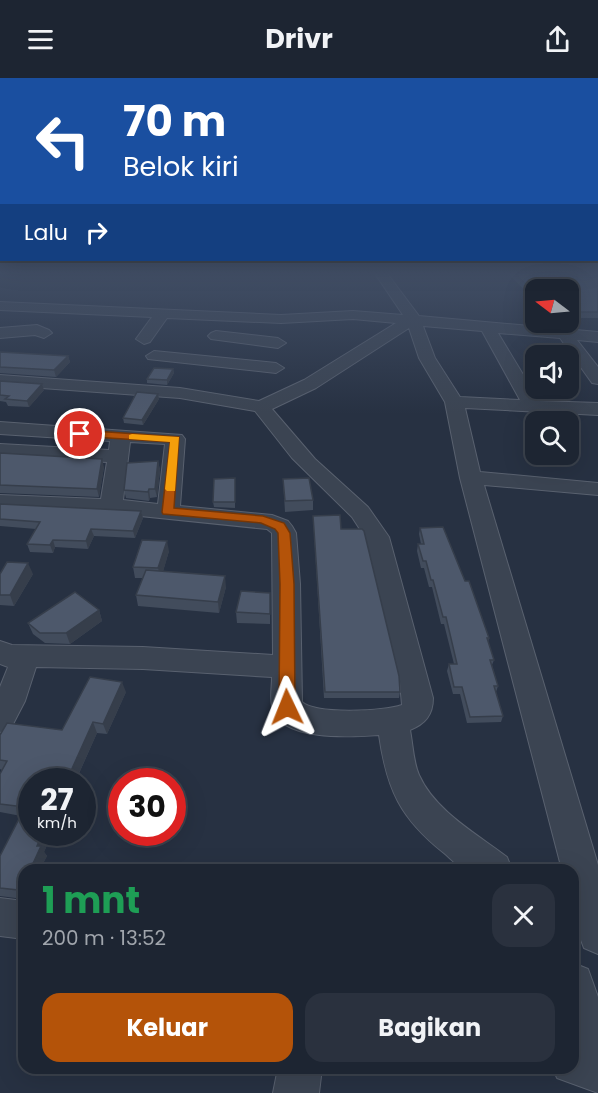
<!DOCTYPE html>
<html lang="id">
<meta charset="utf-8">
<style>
:root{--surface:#1d2532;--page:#2a313e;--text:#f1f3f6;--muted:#a0a5ac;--line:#3b424d;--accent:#b45309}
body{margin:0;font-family:Poppins,sans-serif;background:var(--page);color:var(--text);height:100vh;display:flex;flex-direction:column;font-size:22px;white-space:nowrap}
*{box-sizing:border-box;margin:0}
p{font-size:20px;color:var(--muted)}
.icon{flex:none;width:33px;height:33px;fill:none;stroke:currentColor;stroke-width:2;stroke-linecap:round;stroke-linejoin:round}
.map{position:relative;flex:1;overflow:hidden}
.details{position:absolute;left:18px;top:786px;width:561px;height:210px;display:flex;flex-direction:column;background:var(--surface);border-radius:18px;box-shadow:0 6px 24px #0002,0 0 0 2px var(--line)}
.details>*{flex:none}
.hud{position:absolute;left:0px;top:0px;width:598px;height:183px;box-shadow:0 6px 24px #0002,0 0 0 2px var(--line);background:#1a4fa0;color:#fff;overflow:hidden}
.needle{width:39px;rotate:286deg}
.controls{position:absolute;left:525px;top:201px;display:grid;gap:12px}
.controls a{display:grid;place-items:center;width:54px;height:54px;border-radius:12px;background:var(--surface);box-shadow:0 6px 24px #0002,0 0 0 2px var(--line);font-size:30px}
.speed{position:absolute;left:18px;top:690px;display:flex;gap:12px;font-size:30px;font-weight:700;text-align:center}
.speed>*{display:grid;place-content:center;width:78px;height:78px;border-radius:50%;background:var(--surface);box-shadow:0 6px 24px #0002,0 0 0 2px var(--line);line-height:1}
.speed small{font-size:15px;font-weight:400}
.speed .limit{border:9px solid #d22;background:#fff;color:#111}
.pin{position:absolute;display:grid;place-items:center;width:51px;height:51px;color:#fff;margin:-26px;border:3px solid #fff;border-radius:50%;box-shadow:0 2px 6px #0007}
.me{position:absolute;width:66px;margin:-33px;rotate:358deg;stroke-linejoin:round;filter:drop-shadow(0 0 4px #0008)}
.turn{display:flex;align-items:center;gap:21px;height:126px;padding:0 24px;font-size:27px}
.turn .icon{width:78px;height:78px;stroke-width:2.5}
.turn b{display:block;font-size:42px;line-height:51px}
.then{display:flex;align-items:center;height:57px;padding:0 24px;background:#0003;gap:12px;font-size:22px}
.round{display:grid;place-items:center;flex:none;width:63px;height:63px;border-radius:18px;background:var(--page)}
.overview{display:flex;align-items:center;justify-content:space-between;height:102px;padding:0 24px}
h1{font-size:36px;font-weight:700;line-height:45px;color:#1e9e55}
.button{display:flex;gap:12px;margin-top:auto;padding:12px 24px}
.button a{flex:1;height:69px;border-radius:18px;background:var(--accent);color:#fff;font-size:24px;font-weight:700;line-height:69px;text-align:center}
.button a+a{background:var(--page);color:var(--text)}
header{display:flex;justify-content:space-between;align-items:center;height:78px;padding:0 24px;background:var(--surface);font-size:27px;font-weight:700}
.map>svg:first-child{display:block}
</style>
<header><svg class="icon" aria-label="menu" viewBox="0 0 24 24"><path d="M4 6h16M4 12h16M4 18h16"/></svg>Drivr<svg class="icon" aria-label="share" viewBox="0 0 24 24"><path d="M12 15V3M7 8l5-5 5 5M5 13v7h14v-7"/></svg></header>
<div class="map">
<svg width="598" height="1015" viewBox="0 0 598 1015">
<rect width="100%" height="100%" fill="#273142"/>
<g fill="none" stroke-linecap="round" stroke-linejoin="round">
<defs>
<path id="minor" d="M374 194H386L419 238 598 254V264L577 262 598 289V306L592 305 560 260 498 255 539 323 598 325V337L465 330 480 394 598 405V417L484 407 598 787V876L584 870C573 844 573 820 573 792H562L460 400 445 324 419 280 409 250 316 310 272 331 315 381 368 429 389 459 433 620C433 637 425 646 410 652 413 667 413 683 419 697 435 733 477 756 507 779L512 792C498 792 480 795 466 792 459 790 450 780 444 775 400 740 387 712 379 657 352 659 278 664 272 628 270 619 272 608 272 599L143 591 36 589 25 623 11 650 0 654V609L8 589 0 586V563L12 567 143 569 273 577 272 455 267 451 111 435 0 431V417L101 421 107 384 0 378V366L109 372 110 363 0 356V344L182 357 185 361 180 428 272 437 288 443 292 448 296 455 300 506 302 624C317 637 384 633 402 627L400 604 365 459 352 439 292 380 255 333 180 320 0 307V297L180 310 259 323 304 302 396 245 353 241 281 245 167 240 150 264 144 266 136 261 152 239 0 232V224L281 237 353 233 403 237ZM423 248 482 253 520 322 460 319 435 280ZM130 364 165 366 158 426 123 422Z
M557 194H569L574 207 572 210H562Z
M37 247 49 252 52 255 44 260 35 257 0 260V250Z
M216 253 278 260 286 265 278 270 211 261 208 258 211 255Z
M154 273 276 285 284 290 276 295 148 281 146 278Z
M0 820 24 823V861L0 858Z
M573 885 588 891 598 919V1015L557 1000 553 990H573Z
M278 990H322L319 1015H273Z"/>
</defs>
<use href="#minor" stroke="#59616f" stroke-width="2"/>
<use href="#minor" fill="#3b4452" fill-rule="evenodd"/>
</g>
<path fill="#424c5c" d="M506 194H559L562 206 576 205 571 194H598V240H568V212H536V223Z
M0 274 68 278 70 284 56 299 0 295Z
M173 291 174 295 167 307 147 305V301Z
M0 303 44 312 29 329 8 328 6 324 0 323Z
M158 316 159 321 143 347 124 345 123 340Z
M0 375 104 389 99 419 0 415Z
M158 383 160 392 157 419 150 420 149 423 126 420 124 412Z
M283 401 313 422V432L285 434Z
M235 405V430L214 429 213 424Z
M0 426 141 433 143 440 135 460 94 458 88 471 55 469 53 475 30 474 27 466 36 451 0 448Z
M313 438 341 451 400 614 399 620H324Z
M420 450 465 503 489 560 488 564 494 582 492 587 498 608 496 614 503 638 501 644 467 645 460 616H453L447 593 449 586H454L444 546H441L432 509H429L424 490H421L417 473 418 466H421L419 456Z
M169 473 163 493 226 509 219 535 138 528 136 517 143 500H135L133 489Z
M0 496H33L14 528 0 527Z
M270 515V546L237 545 236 534Z
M99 532 102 543 70 566 45 565 33 556 28 545Z
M126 614 107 656 97 655 44 774 47 778 23 821 0 818V778L21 738 0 734V696L2 692 0 691V657L62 652Z"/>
<path fill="#363e4b" d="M68 278 70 284 56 299 54 292Z
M173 291 174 295 167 307V302Z
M42 306 44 312 29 329 27 323Z
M158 316 159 321 143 347 142 342Z
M102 381 104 389 99 419 97 411Z
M158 383 160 392 157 419 155 411Z
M149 411 150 420 149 423 148 414Z
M141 433 143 440 135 460 133 453Z
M91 451 94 458 88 471 86 463Z
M53 462 55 469 53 475 50 467Z
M167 463 169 473 161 501 158 490Z
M28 485 33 496 14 528 10 517Z
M225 498 226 509 219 535 218 524Z
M99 532 102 543 70 566 66 555Z
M122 604 126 614 107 656 103 646Z
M93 644 97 655 75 704H66Z
M43 754H53L44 774 47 778 40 792H30L37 768Z
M24 806V821L20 816Z"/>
<path fill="#4d586b" stroke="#363e4b" stroke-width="1.5" d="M513 194H559L562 206 576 205 578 200 575 194H598V234H568V212H536V216Z
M0 274 68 278 54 292 0 289Z
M154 290 173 291 167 302 147 301Z
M0 303 42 306 27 323 5 321 9 318 0 317Z
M137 314 158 316 142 342 123 340Z
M0 375 102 381 97 411 0 407Z
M158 383 155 411H149L148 414 124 412 127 385Z
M235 400V424H213L214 401Z
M309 400 313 422 285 423 283 401Z
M0 426 141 433 133 453 91 451 86 463 53 462 50 467 27 466 40 444 0 441Z
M340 437 341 451H362L364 453 399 598 400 614H325L313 438Z
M443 449 465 503H469L489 560H487L494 582H490L498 608H494L503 638 470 639 462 609H454L449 586H457L446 539H443L433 502H431L426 483H423L418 466H424L420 450Z
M142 462 167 463 158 490 133 489Z
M7 484 28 485 10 517H0V496Z
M146 492 225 498 218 524 136 517Z
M241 513 270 515V536L236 534Z
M75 514 99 532 66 555H40L28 545Z
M90 599 122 604 103 646 93 644 66 704H32V754H43L37 768H41L30 792H24V806L20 816 18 812 0 810V778L25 729 0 726V696L7 683 0 682V657L7 645 62 652Z"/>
<linearGradient id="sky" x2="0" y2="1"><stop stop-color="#151b24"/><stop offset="0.58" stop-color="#414e65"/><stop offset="1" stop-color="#414e65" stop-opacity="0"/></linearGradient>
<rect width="598" height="336" fill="url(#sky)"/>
<path fill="#b45309" stroke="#753606" stroke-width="1.5" d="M80 352 179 359 174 430 263 438 284 445 290 455 294 506 295 629 293 634 287 636 281 634 279 629 280 506 278 455 275 451 261 445 163 436 162 434 170 364 77 358 75 356Z"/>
<path fill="#f59e0b" d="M132 356 179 359 175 413H167L165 411 170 364 129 361V357Z"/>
</svg>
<div class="controls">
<a><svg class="needle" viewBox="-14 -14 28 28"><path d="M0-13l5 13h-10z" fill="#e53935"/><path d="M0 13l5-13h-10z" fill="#a0a5ac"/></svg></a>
<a><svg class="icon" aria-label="sound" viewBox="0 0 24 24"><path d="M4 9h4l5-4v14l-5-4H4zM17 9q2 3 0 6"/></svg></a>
<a><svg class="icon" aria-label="search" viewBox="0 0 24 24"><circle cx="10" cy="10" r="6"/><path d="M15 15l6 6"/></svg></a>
</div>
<div class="speed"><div>27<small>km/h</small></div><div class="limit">30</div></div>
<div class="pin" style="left:80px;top:356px;background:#d93025"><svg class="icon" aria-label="arrive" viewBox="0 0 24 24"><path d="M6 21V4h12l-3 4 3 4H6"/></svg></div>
<svg class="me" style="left:287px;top:629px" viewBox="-20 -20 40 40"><path d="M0-17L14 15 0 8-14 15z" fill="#b45309" stroke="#fff" stroke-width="4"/></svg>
<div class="hud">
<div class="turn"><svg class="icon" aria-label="left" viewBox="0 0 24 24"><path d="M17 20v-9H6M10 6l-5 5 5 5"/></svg><div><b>70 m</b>Belok kiri</div></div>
<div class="then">Lalu<svg class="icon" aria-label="right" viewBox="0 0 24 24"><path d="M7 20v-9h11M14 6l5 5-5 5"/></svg></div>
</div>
<section class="details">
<div class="overview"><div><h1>1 mnt</h1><p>200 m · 13:52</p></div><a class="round"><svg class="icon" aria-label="close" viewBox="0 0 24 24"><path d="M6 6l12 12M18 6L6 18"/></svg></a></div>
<div class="button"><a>Keluar</a><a>Bagikan</a></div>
</section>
</div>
